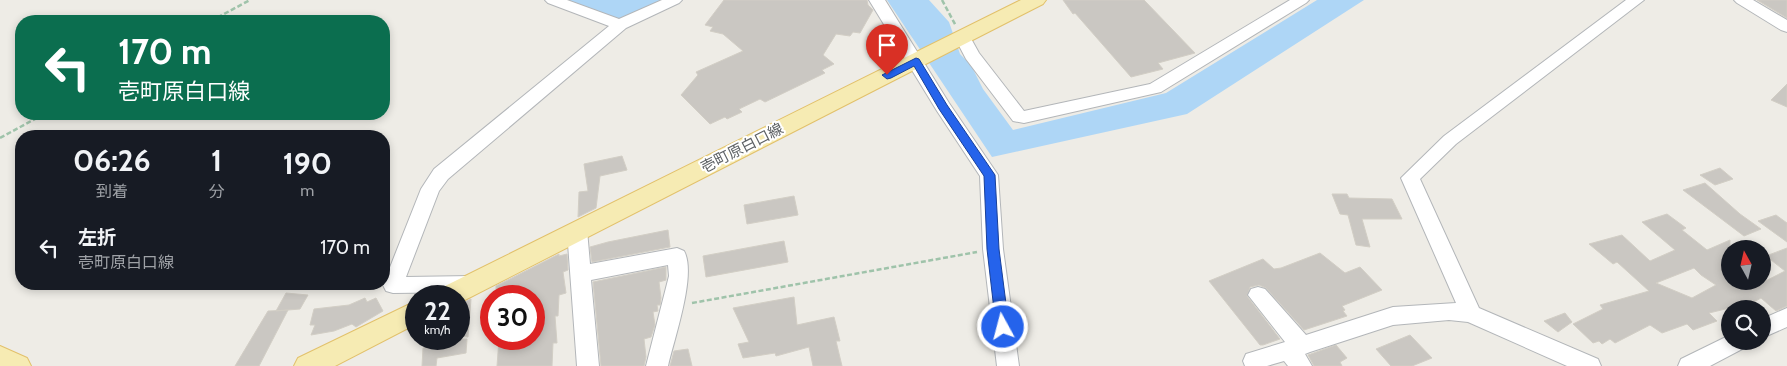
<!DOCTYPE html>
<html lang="ja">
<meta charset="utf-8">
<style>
:root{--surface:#171b24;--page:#20242c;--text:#f1f3f6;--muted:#9ea1a6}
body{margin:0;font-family:Cabin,"Noto Sans JP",sans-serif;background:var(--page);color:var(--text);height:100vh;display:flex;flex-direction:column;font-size:19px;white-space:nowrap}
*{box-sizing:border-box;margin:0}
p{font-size:16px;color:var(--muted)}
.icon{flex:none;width:28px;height:28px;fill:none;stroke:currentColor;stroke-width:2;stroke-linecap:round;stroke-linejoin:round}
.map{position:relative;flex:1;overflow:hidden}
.drawer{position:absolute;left:15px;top:130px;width:375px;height:160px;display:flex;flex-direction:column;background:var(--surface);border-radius:20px;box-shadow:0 2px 8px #0003}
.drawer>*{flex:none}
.guide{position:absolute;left:15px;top:15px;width:375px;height:105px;border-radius:20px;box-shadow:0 2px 8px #0003;background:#0b6e4f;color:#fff;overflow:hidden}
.needle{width:32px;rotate:352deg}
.fabs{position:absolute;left:1721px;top:240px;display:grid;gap:10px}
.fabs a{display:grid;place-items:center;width:50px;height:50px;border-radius:50%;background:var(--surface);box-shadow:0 2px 8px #0003;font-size:25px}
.speed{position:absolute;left:405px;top:285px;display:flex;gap:10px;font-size:25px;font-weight:700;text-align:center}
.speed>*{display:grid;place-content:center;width:65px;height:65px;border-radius:50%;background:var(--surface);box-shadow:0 2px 8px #0003;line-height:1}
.speed small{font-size:12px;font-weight:400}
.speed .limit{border:8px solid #d22;background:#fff;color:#111}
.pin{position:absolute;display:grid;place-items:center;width:42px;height:42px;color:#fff;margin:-51px -21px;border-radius:50% 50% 50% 0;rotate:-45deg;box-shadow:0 0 5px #0007}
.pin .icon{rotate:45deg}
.me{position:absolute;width:55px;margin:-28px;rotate:353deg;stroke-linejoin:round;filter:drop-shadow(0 0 4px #0008)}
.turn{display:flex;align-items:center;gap:18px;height:105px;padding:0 20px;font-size:22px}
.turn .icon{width:65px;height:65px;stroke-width:2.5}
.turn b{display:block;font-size:35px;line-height:42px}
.eta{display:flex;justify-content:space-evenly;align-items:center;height:85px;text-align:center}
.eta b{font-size:30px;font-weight:700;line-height:35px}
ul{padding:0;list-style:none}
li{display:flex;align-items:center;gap:15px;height:65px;padding:0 20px}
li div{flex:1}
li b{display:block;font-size:19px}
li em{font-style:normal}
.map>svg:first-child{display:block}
</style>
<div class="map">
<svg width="1787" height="366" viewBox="0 0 1787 366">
<rect width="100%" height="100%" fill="#eeece6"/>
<path fill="#aed6f6" d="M567 0H662L622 20Z
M887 0H929L949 22 960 54 971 65 983 89 1013 130 1166 93 1317 0H1364L1187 114 992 157Z"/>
<path fill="#cac7c2" stroke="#d2cec5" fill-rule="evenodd" d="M724 0H867L868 5 873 10 860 33 853 32 850 36 836 34 823 55 834 64 822 70 825 73 765 102 760 99 739 109 742 112 727 119 725 117 710 124 681 95 698 75 696 72 743 51 723 34 710 31 713 27 705 25Z
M1063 0H1144L1195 53 1158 63 1163 69 1131 77 1075 13 1073 14Z
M1757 0H1787V18Z
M1787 84V107L1771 100Z
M622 156 627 170 600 176 596 208 578 217 579 192 588 191 584 164Z
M1720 168 1733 179 1715 185 1700 175Z
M1705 183 1740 214 1761 229 1744 236 1683 190Z
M1332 194H1347L1349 198 1392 199 1402 219H1362L1370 247 1356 245 1348 215 1340 214Z
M794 196 798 215 747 224 744 205Z
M1667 214 1686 228 1682 230 1707 250 1730 240V281H1743L1752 288 1785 271 1766 256 1787 248V306L1776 311 1761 298 1741 309 1738 306 1709 313 1717 321 1693 330 1687 324 1662 333 1650 325 1615 343 1610 339 1602 344 1599 341 1593 343 1573 324 1603 309 1600 305 1649 291 1617 262 1613 264 1589 244 1622 235 1650 261 1675 250 1642 222ZM1694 268 1701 275 1716 285 1692 298 1656 283Z
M1776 215 1787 223V242L1758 221Z
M668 230 670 247 592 262 590 247 608 242Z
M784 241 788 262 706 277 703 256Z
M1320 253 1345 273 1360 267 1382 290 1342 306 1345 310 1343 311 1347 316 1304 330 1266 288 1259 285 1250 287 1247 296 1280 339 1263 345H1260L1209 281 1263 259 1274 269 1281 268Z
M559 254V256L567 254 568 270 563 272 566 293 559 295 558 316H555L557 343H553L552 366H497L499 339H534V296H496V286Z
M666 267V280L659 282 661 298 660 305H657L658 311 653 312 655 325 651 337 644 339 646 357 644 366H601L593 282Z
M286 293 308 295 300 309 276 311Z
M794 297 797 325 834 317 840 341H836L842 366H813L809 347 776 356 775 353 743 358 738 344 749 342 733 308Z
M365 298 367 302 376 298 383 311 356 327 352 324 334 331 311 335 315 325H310L314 309 349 305Z
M471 299 468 337 459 336V305Z
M288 310 259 366H235L268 311Z
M1565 313 1572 322 1558 332 1544 321Z
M1410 335 1432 358 1412 366H1391L1376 349Z
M447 339H467L466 353 437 358 436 366H422L423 348 447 341Z
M1336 345 1347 358 1340 362 1342 366H1314L1308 355Z
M688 349 692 366H670L674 351Z"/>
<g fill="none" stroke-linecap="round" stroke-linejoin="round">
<defs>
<path id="minor" d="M545 0H567L619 19 662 0H682L679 3 626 28 448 179 439 191 406 277 472 276 479 278 482 284 479 290 472 292 393 293 386 291 383 285 421 189 434 169 609 26 548 3Z
M869 0H885L949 103 998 175 1003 249 1019 366H997L983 249 980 176 937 111Z
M1290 0H1309L1306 3 1161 92 1024 123 1013 121 966 59 955 38 957 35H969L979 53 1024 111 1150 84Z
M1626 0H1644L1456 144 1420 179 1479 308 1598 359 1601 366H1567L1468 322 1449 320 1393 325 1310 352 1305 354 1312 366H1288L1284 361 1267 366H1245L1243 361 1246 354 1285 342 1248 295 1251 289 1258 287 1265 289 1306 335 1393 307 1456 303 1401 178 1444 136Z
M1734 0H1753L1787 20V32L1781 30 1737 3Z
M577 223 584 225 587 230 590 264 677 248 684 251C697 274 674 339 668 366H646L669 276 668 265 591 280 599 366H577L567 230 570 225Z
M1787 308V327L1762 338V319Z
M1730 335V341H1749L1746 347 1710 366H1678L1681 359Z"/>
<path id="major" d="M1021 0H1046L1043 4 459 303V296H435L439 289Z
M416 301V324L335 366H294L298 358Z
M0 346 27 358 31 366H0Z"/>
</defs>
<use href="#minor" stroke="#b3b6b9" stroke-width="2"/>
<use href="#major" stroke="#e2c16b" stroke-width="2"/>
<path stroke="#9fc3aa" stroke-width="2.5" stroke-dasharray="5 2.5" stroke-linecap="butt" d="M942 0 956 26
M211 21 250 0
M0 138 44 114
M692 303 977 252"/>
<use href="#minor" fill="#fff" fill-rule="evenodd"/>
<use href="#major" fill="#f6ebb3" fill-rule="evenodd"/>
</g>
<path fill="#2563eb" stroke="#184099" d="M916 58 919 59 947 105 995 175 999 249 1009 327 1007 331 1003 332 998 331 996 327 987 249 984 176 939 109 914 66 891 78 887 79 882 75Z"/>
<g text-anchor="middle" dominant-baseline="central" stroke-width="4" stroke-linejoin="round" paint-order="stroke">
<g font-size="15" fill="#5d6164" stroke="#fff">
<text transform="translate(742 148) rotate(-27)">壱町原白口線</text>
</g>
</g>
</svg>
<div class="fabs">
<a><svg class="needle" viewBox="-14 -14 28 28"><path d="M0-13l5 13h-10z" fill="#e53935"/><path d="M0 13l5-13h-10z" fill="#9ea1a6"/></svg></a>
<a><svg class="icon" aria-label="search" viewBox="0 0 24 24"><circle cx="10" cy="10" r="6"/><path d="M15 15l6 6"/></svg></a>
</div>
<div class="speed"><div>22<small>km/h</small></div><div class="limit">30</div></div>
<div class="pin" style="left:887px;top:75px;background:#d93025"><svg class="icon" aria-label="arrive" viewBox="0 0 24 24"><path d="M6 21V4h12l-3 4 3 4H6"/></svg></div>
<svg class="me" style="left:1003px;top:327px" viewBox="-20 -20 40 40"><circle r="17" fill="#2563eb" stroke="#fff" stroke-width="3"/><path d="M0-11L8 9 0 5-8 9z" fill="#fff"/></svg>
<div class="guide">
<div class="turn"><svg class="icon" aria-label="left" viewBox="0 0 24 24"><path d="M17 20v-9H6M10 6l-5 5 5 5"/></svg><div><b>170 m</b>壱町原白口線</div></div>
</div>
<section class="drawer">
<div class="eta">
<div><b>06:26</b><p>到着</p></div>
<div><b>1</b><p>分</p></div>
<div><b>190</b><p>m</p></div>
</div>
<ul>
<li><svg class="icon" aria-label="left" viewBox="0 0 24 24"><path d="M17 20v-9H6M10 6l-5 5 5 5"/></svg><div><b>左折</b><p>壱町原白口線</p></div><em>170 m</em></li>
</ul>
</section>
</div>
